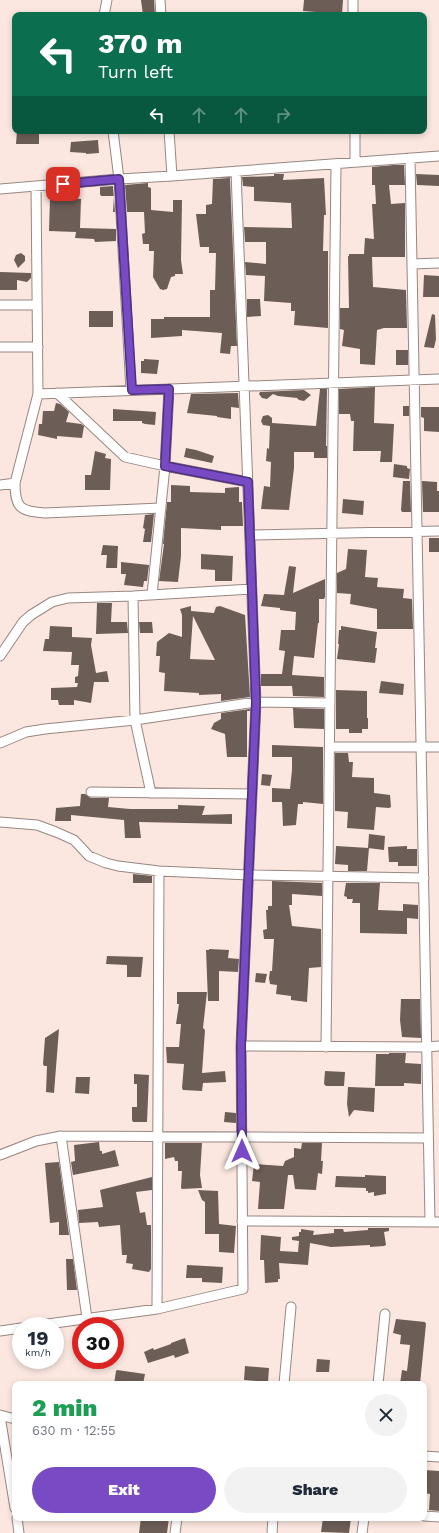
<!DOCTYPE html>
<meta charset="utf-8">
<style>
:root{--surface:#fff;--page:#f2f2f3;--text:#1f2937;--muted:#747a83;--accent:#784bc4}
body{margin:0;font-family:"Work Sans",sans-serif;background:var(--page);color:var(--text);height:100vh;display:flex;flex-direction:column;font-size:15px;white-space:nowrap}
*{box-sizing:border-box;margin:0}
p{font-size:13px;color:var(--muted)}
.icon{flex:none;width:22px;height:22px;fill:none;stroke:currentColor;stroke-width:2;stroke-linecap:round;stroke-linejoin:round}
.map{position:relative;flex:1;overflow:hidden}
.panel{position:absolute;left:12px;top:1381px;width:415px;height:140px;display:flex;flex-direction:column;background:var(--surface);border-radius:8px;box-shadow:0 2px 6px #0003}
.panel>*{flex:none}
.top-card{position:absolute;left:12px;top:12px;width:415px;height:122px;border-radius:8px;box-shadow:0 2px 6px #0003;background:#0b6e4f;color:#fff;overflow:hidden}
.speed{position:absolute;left:12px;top:1317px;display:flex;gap:8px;font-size:20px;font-weight:700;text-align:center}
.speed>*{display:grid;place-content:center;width:52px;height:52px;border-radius:50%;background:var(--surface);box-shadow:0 2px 6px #0003;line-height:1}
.speed small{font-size:10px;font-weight:400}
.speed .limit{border:6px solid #d22;background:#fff;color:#111}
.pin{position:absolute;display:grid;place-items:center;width:34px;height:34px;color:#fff;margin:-17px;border-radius:8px;box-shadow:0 2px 6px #0006}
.me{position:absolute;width:44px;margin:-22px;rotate:0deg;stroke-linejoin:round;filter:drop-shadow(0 0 3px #0008)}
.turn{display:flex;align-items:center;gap:14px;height:84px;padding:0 20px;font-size:18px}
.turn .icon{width:52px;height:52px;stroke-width:2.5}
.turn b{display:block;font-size:28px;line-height:34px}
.lanes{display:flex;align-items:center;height:38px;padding:0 20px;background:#0003;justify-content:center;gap:20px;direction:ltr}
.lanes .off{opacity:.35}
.round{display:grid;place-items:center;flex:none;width:42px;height:42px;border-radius:21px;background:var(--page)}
.headline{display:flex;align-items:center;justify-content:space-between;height:68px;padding:0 20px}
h1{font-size:24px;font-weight:800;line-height:30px;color:#1e9e55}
.cta{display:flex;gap:8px;margin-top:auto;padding:8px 20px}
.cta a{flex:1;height:46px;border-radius:24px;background:var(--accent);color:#fff;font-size:16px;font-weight:800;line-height:46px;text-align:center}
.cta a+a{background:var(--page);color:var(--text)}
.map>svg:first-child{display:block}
</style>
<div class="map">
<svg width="439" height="1533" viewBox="0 0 439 1533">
<rect width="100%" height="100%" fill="#fbe7e0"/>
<path fill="#6d5d57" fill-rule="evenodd" d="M141 0H154L155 15H143Z
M304 0H343L342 14 303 11Z
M17 131H39V144H16Z
M98 140 99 153 86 154V153L70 152 71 142Z
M394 165H404L405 185H389L391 204 405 203V257H372L373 287 406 290 407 328H384L377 330 375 364V365L360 364V349L342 346 344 330 340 329V308H349L348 256H349V254H364L365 238 374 239 372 204H376L375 185H372V167Z
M274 174H284L283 180 324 178 326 215H324L323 251H328V328L294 325 295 311H291V303L264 301 265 276 246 275 245 262 266 264V242H245L244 227 292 228 291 203 254 201V187L243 186 242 177 274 176Z
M416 174 439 175V186L417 185Z
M230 178 237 346H231L230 354 220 353 222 333 182 330V336L151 338V319H164V317H210V290H215L216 253H209V247H200L196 214H206V205L212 204 213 179Z
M148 183V187L151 188V210L173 212V200H182L181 260 183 274H175V276L171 277 167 289 163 290 160 289 153 277 154 251H149V244H143L142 234 145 233 144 212H127L125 185Z
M113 186 115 212H113L114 196H101L100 194V187Z
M68 198 81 199 80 228 116 229V241L95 242 94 239 75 238 76 232 49 231 50 199H68Z
M21 253 25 256V261L18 268 14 260 16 255Z
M0 272 31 273V278L27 282 17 280V290H0Z
M424 275 439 276V297H423Z
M247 299H260L261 316 247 317Z
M89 311H113V327H89Z
M432 314 435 315 436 339 434 348 424 347Z
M396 350H408V365H396Z
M144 359 159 360 157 374 141 373V361H144Z
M375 387 374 423 394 424 392 462H380L381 451H353L354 421H351L350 414H339V389Z
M320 389H327L326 446H327V458H314V452H294V468L289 510 261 509 264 486 270 487 271 462 266 461 267 448 269 449 270 426 263 425 261 421 263 416 268 415 272 418V423L316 426Z
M304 390 311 395 304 401 299 400 297 398 278 396 273 394 267 399 262 398 259 394 260 392Z
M238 393 239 408 231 407V419L217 417V416L187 413 191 394Z
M56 403 60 404 69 412 66 422 81 424 84 426 82 438 57 436V439L38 435 39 424H42L43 411H54Z
M403 406H409V416H403Z
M421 407H439V432L424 431V418L421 417Z
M113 409 156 412 155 425 145 424 142 423V421H113Z
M186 448 196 450 214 456 212 463 184 457Z
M95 451 106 454 105 458 111 459 110 490H85V475H91Z
M394 464 407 466V468L410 469 409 479 393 477Z
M403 481H410L411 512H402L401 510Z
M422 481 437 482V491H439V512H423Z
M171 485 190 486V492L225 493V488L239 487V502H242L243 526H221V530L181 528V556L178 582 159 581 164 544H163L167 502H171Z
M343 499 364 501 363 515 342 513Z
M154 514 151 542H143L145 529 143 528 145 515Z
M429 538H439V552H429Z
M103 545 118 546 117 568H106L107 555H101Z
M348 549 367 550 365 577 378 578 377 587 404 589 403 598 412 599 413 629H377V609L350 604 351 594 337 593V573L346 569Z
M201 554 233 556 232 581H215V570L201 569Z
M121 562 149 565 147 581H144L143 587 124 585 126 574H121Z
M289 566 296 567 293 593 325 579V597L324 599H319V623H318L314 658 294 656 292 675 324 677V697L293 696 292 686H261V674H282L285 651 279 650 281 630H295L296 612 280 610V608L261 606 264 594 284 595Z
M97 603H112L111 622H127L128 633 96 634Z
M191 606V611L214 613 216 607 220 606 245 615 250 697 221 701V694L199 695V693L164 691 165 673 159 672 160 656H156L157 642 169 633 182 637V615L180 609ZM193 616 215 660 190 659Z
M139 622H152L153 633H140Z
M50 626 70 627H72V637L92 638 91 645 96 673 107 671 109 682H94L91 703 74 700V705H59L58 700H51V688L77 687 78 683H75V677L78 676 79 665H71L72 652 43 651 45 639H49Z
M341 626 377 632 375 648H377L375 663 337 659 339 644H338L339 630H341Z
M381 681 404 684 403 695 379 693Z
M336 690 367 691V718H368V729H362V733H349V729H336Z
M293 708 324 709V729L294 728Z
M250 709V711H247V757H227L225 734 211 729 214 723 221 719V713Z
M272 745 323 747V804L303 802V804H298L296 825 283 826 282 802H272V788L290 789 292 770V757H272Z
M335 753H348L349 762H353L352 777 374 778V793L390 795 391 807 389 808 376 807 374 830 347 828 348 812 335 811Z
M262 774 272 775 270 786 261 785Z
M81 794H85L91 798H109L108 807 130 809H178V805L205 806 202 815 232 814V824L139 822 141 838H125L124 820 71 815V821H55L56 808 80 806Z
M369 834 385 836 384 850 368 848Z
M336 846 369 848 367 871H348V865L335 864Z
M407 846V849H417V866H398V862H389L388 847Z
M133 874 152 876V883H133Z
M272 881 322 883V896L292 894V905H289L292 926 321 929V967L309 968 307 1002 291 1000V996L276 994 277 985 270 984 269 978 270 971H272L274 939H264L263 930 267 929 266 910H268V906H272Z
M346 883H380L378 910 403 911V904L418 905V919L407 918V934L360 933V903H352L353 899H347V897L344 896Z
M209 949 229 950 228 958 239 959 238 972 219 971V1001H208L206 950H209Z
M107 956 143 957 141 977H127V965L106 964Z
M256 973 267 974 265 983 255 982Z
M177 992H207L203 1028 205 1030 202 1073 225 1071 226 1082 203 1083 202 1091 183 1090 182 1088 184 1064 167 1063 166 1047H179L181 1024H176L179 1004H177Z
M401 999H420L421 1038 402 1037 400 1020Z
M59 1029 54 1093 46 1092 47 1066H44L43 1064 45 1038Z
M389 1053H406L405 1063 421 1064V1084L404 1083V1086H375L376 1054H389Z
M325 1071 345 1072 344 1086H326L324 1084Z
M134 1074 149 1075 147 1122H133L132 1120V1107H137V1084H134Z
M76 1077H90L89 1094 75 1093Z
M348 1087 375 1088 374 1112 354 1110 349 1117 347 1104Z
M225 1112 236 1113V1123L224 1122Z
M99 1142 100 1151H102V1154L115 1150 119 1166 73 1175 71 1162 75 1161 74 1145Z
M165 1143H202L200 1175 202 1188 182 1189 181 1188 182 1171H178V1161H175L174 1157 165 1159Z
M302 1143H322L321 1161H323L322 1174 318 1173 316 1190 295 1189 293 1175H288L284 1209H258L260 1182 252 1181 254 1164 283 1166 285 1161 294 1157V1148L301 1149Z
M59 1162 69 1235H59V1222L50 1223 45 1163Z
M365 1175 386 1176V1194L374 1196V1192L368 1193V1191H366V1188L335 1187 336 1176 365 1177Z
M152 1177V1190L136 1192 140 1213 145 1212 147 1225H151V1269L149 1272 132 1269 133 1264 126 1263 127 1255H122L120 1225 99 1227 98 1222 79 1223 78 1210 103 1207 100 1190Z
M198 1190 218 1191 219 1224 236 1226 234 1253 219 1252V1234H205V1202L202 1200Z
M368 1228H389V1231L384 1232 386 1245 384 1246 370 1247V1245L331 1247 310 1243 308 1265 279 1263 280 1279H278V1282L265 1283 264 1260H260L261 1235 281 1237 280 1251 298 1252 299 1241 292 1240V1237L299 1236V1232H301V1229L314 1231 313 1235 334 1233V1229H343L344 1232 368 1230Z
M66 1259H73L77 1290H67Z
M187 1265 223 1267 222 1283 202 1282V1278H186Z
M396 1319 425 1322 426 1324 420 1384H400L402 1370 407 1371 410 1345 400 1344 401 1335 393 1333Z
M185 1338 189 1353 175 1358 174 1355 148 1363 144 1352 153 1348 154 1350 171 1344V1343Z
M317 1359 330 1360 329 1372H316Z
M245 1366 269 1368 268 1382 244 1380Z
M117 1370 145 1374 143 1384H114L116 1371Z
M424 1470 439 1471V1511L429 1510 430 1494 424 1493Z
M141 1518H169L167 1533H139Z
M323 1518H351L349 1533 321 1532Z"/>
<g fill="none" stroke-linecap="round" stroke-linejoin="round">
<defs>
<path id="minor" d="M160 0 161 15
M353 0V15
M104 15 107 0
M113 131 119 179 131 390
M169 131 172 176
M355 131V162
M410 158 430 1222
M36 186 38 394 15 483C15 509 21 511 45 513L161 508
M0 189 119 179 172 176 439 156
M412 264 439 263
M0 305H37
M0 347H38
M57 393 125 457 165 466 248 482
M38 394 439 379
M0 485 15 483
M250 535 439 531
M152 595 165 466 169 389
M133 596 135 720 151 793
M0 656 23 622 31 615 52 602 68 598 133 596 252 589
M0 743 26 732 45 729 135 720 256 702 330 703
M330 747H439
M91 792 252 794
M0 822 37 825 56 832 74 840 89 856 106 863 118 866 159 871 249 875 424 878
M241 1046 427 1047 439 1046
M326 1047 336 164
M61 1136 87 1318
M0 1155 36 1141 61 1136 428 1138
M242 1221 439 1222
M157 1309 159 871
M33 1326 157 1309 243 1289 241 1046 256 702 236 171
M0 1331 21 1328
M284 1384 291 1307
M378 1384 385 1314
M0 1415 15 1419
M0 1416 15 1508
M424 1456 439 1457
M424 1516 439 1517
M17 1518 19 1533
M175 1533 177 1518
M272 1533 273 1518
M362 1533 364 1518"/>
</defs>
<use href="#minor" stroke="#988680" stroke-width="11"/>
<use href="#minor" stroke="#fff" stroke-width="9"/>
</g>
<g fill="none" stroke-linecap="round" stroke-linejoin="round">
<defs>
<path id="route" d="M63 184 119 179 132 390 169 389 165 466 248 482 256 702 241 1046 242 1151"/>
</defs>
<use href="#route" stroke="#4e317f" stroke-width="10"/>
<use href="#route" stroke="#784bc4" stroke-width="7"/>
</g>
</svg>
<div class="speed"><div>19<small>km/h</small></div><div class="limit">30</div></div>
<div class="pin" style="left:63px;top:184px;background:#d93025"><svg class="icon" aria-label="arrive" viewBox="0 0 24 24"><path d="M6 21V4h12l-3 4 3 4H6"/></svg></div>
<svg class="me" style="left:242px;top:1151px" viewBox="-20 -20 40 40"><path d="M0-17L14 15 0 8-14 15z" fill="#784bc4" stroke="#fff" stroke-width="4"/></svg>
<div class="top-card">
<div class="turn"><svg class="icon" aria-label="left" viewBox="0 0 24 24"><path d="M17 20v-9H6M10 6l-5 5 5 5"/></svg><div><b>370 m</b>Turn left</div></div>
<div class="lanes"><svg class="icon" aria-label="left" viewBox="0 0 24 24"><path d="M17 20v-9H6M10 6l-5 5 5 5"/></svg><svg class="icon off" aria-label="ahead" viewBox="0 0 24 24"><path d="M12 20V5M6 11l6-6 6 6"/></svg><svg class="icon off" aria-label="ahead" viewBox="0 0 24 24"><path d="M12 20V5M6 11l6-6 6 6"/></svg><svg class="icon off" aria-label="right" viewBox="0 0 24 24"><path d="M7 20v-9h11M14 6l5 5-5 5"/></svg></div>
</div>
<section class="panel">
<div class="headline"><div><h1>2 min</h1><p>630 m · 12:55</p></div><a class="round"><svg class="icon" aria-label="close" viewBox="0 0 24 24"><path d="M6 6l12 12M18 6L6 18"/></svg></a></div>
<div class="cta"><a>Exit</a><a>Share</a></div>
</section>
</div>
